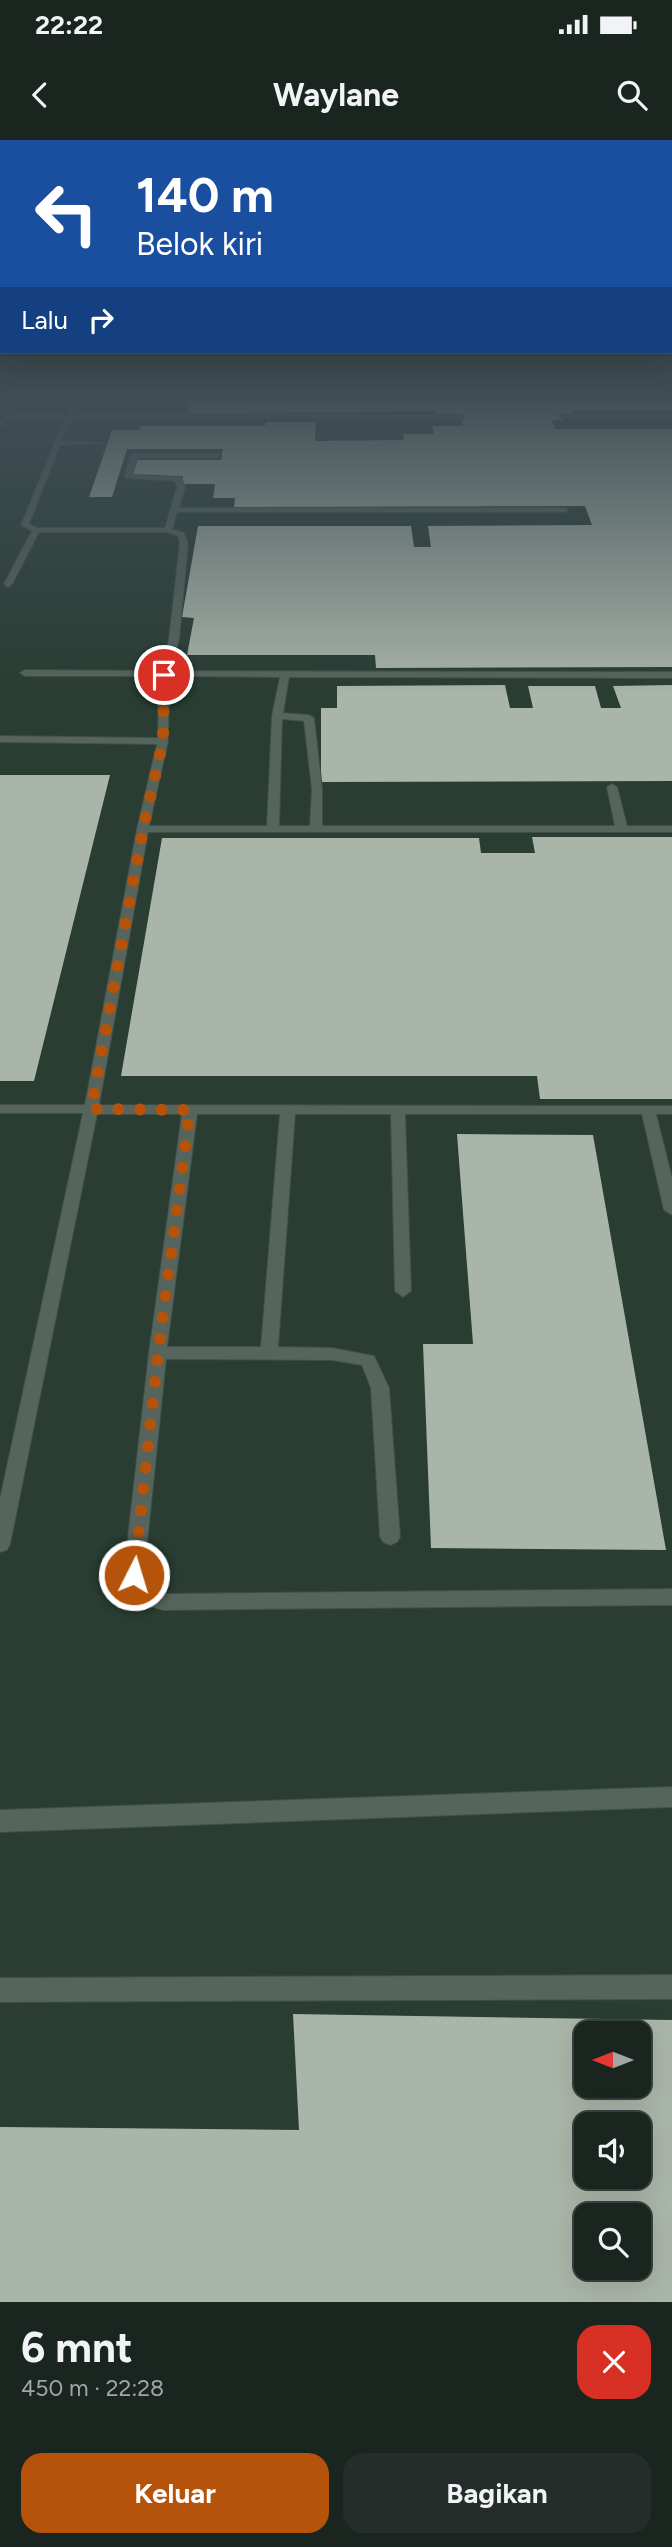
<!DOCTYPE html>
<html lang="id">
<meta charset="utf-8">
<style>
:root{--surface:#1b2520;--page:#242d29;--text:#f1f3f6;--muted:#a0a5a5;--line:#39423e;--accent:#b45309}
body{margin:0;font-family:Figtree,sans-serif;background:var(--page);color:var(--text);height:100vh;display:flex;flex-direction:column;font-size:26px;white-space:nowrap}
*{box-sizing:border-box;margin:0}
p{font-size:23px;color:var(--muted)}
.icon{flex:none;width:38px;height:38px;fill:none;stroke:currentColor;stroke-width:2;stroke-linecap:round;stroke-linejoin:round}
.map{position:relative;height:2162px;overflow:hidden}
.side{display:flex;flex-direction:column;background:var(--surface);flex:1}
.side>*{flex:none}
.guide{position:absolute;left:0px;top:0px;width:672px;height:214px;box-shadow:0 7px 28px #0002,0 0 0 2px var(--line);background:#1a4fa0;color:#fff;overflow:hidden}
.needle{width:46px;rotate:270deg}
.fabs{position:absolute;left:574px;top:1881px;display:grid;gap:14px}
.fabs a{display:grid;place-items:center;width:77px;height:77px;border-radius:14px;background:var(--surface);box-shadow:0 7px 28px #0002,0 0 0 2px var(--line);font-size:35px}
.pin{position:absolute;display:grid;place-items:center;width:60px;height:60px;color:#fff;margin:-30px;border:4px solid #fff;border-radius:50%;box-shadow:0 2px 7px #0007}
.me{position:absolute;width:77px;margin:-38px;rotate:5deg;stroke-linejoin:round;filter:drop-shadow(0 0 5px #0008)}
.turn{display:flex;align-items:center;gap:24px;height:147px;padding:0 21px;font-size:32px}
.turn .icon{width:91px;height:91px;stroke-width:2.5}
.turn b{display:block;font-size:49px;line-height:60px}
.then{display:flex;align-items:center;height:66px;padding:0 21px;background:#0003;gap:14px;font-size:26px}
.round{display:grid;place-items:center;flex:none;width:74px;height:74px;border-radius:21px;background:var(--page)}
.head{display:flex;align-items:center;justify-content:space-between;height:119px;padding:0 21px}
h1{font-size:42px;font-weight:700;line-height:52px}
.action{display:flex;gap:14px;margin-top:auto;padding:14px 21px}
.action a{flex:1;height:80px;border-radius:21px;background:var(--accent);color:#fff;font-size:28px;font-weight:700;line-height:80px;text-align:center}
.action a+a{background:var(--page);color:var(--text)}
.status{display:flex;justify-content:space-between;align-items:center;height:49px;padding:0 35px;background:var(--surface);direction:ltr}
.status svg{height:19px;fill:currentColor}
header{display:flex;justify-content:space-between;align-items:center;height:91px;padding:0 21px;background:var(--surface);font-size:32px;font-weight:700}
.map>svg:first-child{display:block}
</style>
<div class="status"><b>22:22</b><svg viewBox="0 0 49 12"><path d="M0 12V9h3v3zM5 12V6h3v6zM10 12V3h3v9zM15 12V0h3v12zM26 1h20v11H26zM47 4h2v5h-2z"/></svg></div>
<header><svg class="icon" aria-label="back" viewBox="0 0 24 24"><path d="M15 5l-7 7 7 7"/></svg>Waylane<svg class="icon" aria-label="search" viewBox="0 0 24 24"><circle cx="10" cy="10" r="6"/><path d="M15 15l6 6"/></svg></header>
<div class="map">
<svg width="672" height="2162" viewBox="0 0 672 2162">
<rect width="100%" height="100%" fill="#24312a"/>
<path fill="#293d33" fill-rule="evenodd" d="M0 253H672V2162H0ZM586 1894H639V1946H586ZM586 1984H639V2037H586ZM586 2076H639V2128H586Z"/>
<path fill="#aab5a9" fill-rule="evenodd" d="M191 253H672V270L572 271 574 274H561L564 280H552L555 289H672V527L376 528 375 515H187L194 478 182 477 198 386H411L414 407H431L428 386 592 385 585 366 234 367 235 358H213L215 344H181L183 336H132L137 320H221L223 309H127L112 357H89L112 290H139L140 286H265L266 282H316L315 301 404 300 403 294H434L432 286H463L461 274H435L434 271 187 274Z
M505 545 510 568H533L528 546H595L601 568H621L613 546 672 545V641L321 642V568H337V546Z
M0 635H110L34 941H0Z
M532 697H672V959H540L537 936H121L162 698H479L481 713H535Z
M457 994 593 995 666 1410 431 1408 423 1204H473Z
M293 1874 672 1880V2162H0V1987L299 1990ZM586 1894H639V1946H586ZM586 1984H639V2037H586ZM586 2076H639V2128H586Z"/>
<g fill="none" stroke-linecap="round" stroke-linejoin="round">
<defs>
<path id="lane" d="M77 253H83L74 274 461 275 464 277 461 279 72 278 61 301 105 303 60 305 29 384 37 388H165L177 347 174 341 125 338 130 316 134 314H220L217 318H137L132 335 180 337 185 347 179 368H564L568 370 564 372H177L172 389 184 393 188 403 179 499 170 531 672 532V538L289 537 283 573 309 575 314 578 322 649V686H615L607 647 612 644 617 647 627 686H672V692H148L99 965 672 966V974H656L672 1038V1075L664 1070 642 974H405L411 1151 403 1157 395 1151 391 974H295L278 1207 332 1208 374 1216 389 1248 400 1397 397 1402 390 1405 383 1402 380 1397 371 1248 362 1225 332 1220 166 1219 145 1423 147 1443 157 1452 164 1454 672 1449V1465L164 1470C138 1465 124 1451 125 1423L149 1213 182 974H97L10 1404 7 1410 0 1412V1359L83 973H0V965H85L137 689 157 604 0 602V596L158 598 159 536H25L20 533 25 530 160 531 169 499 180 403 178 396 167 392H39L12 444 8 447 4 444 32 391 21 385 65 278H17L7 280 0 288V280L17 274H67ZM169 536 280 537 272 576 267 686H149L168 601ZM282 579 304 581 312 649 310 686H279ZM197 974H280L261 1207H167Z
M672 273V277L563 278 560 276Z
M672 1647V1667L0 1692V1670Z
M672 1835V1859L0 1862V1838Z"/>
</defs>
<use href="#lane" stroke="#424e48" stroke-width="2"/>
<use href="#lane" fill="#55645c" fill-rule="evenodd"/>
</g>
<linearGradient id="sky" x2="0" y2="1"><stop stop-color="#141b17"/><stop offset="0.46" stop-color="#3f4e55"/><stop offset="1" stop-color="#3f4e55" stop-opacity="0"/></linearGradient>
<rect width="672" height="556" fill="url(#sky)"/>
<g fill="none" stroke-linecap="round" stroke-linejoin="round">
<path stroke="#b45309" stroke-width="12" stroke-dasharray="0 21.6" d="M134 1435 158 1213 190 970 91 969 143 689 163 601 164 535"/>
</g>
</svg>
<div class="fabs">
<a><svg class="needle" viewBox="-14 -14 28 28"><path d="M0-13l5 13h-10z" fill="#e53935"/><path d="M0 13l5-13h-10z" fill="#a0a5a5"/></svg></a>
<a><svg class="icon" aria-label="sound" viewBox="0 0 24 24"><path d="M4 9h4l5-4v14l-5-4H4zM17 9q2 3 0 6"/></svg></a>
<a><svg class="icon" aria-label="search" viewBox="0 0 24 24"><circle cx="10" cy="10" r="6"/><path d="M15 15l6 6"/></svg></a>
</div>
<div class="pin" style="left:164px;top:535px;background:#d93025"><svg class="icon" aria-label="arrive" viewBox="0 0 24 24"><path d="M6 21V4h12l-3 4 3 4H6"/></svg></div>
<svg class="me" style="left:134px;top:1435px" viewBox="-20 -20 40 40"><circle r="17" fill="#b45309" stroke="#fff" stroke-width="3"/><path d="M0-11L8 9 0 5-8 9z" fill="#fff"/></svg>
<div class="guide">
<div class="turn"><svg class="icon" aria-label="left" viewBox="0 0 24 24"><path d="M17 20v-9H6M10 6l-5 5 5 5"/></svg><div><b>140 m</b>Belok kiri</div></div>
<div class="then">Lalu<svg class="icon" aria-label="right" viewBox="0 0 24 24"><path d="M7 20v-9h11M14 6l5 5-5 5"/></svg></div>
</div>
</div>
<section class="side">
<div class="head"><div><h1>6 mnt</h1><p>450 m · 22:28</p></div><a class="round" style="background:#d93025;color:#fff"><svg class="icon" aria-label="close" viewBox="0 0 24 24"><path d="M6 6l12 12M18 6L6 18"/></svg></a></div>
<div class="action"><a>Keluar</a><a>Bagikan</a></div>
</section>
